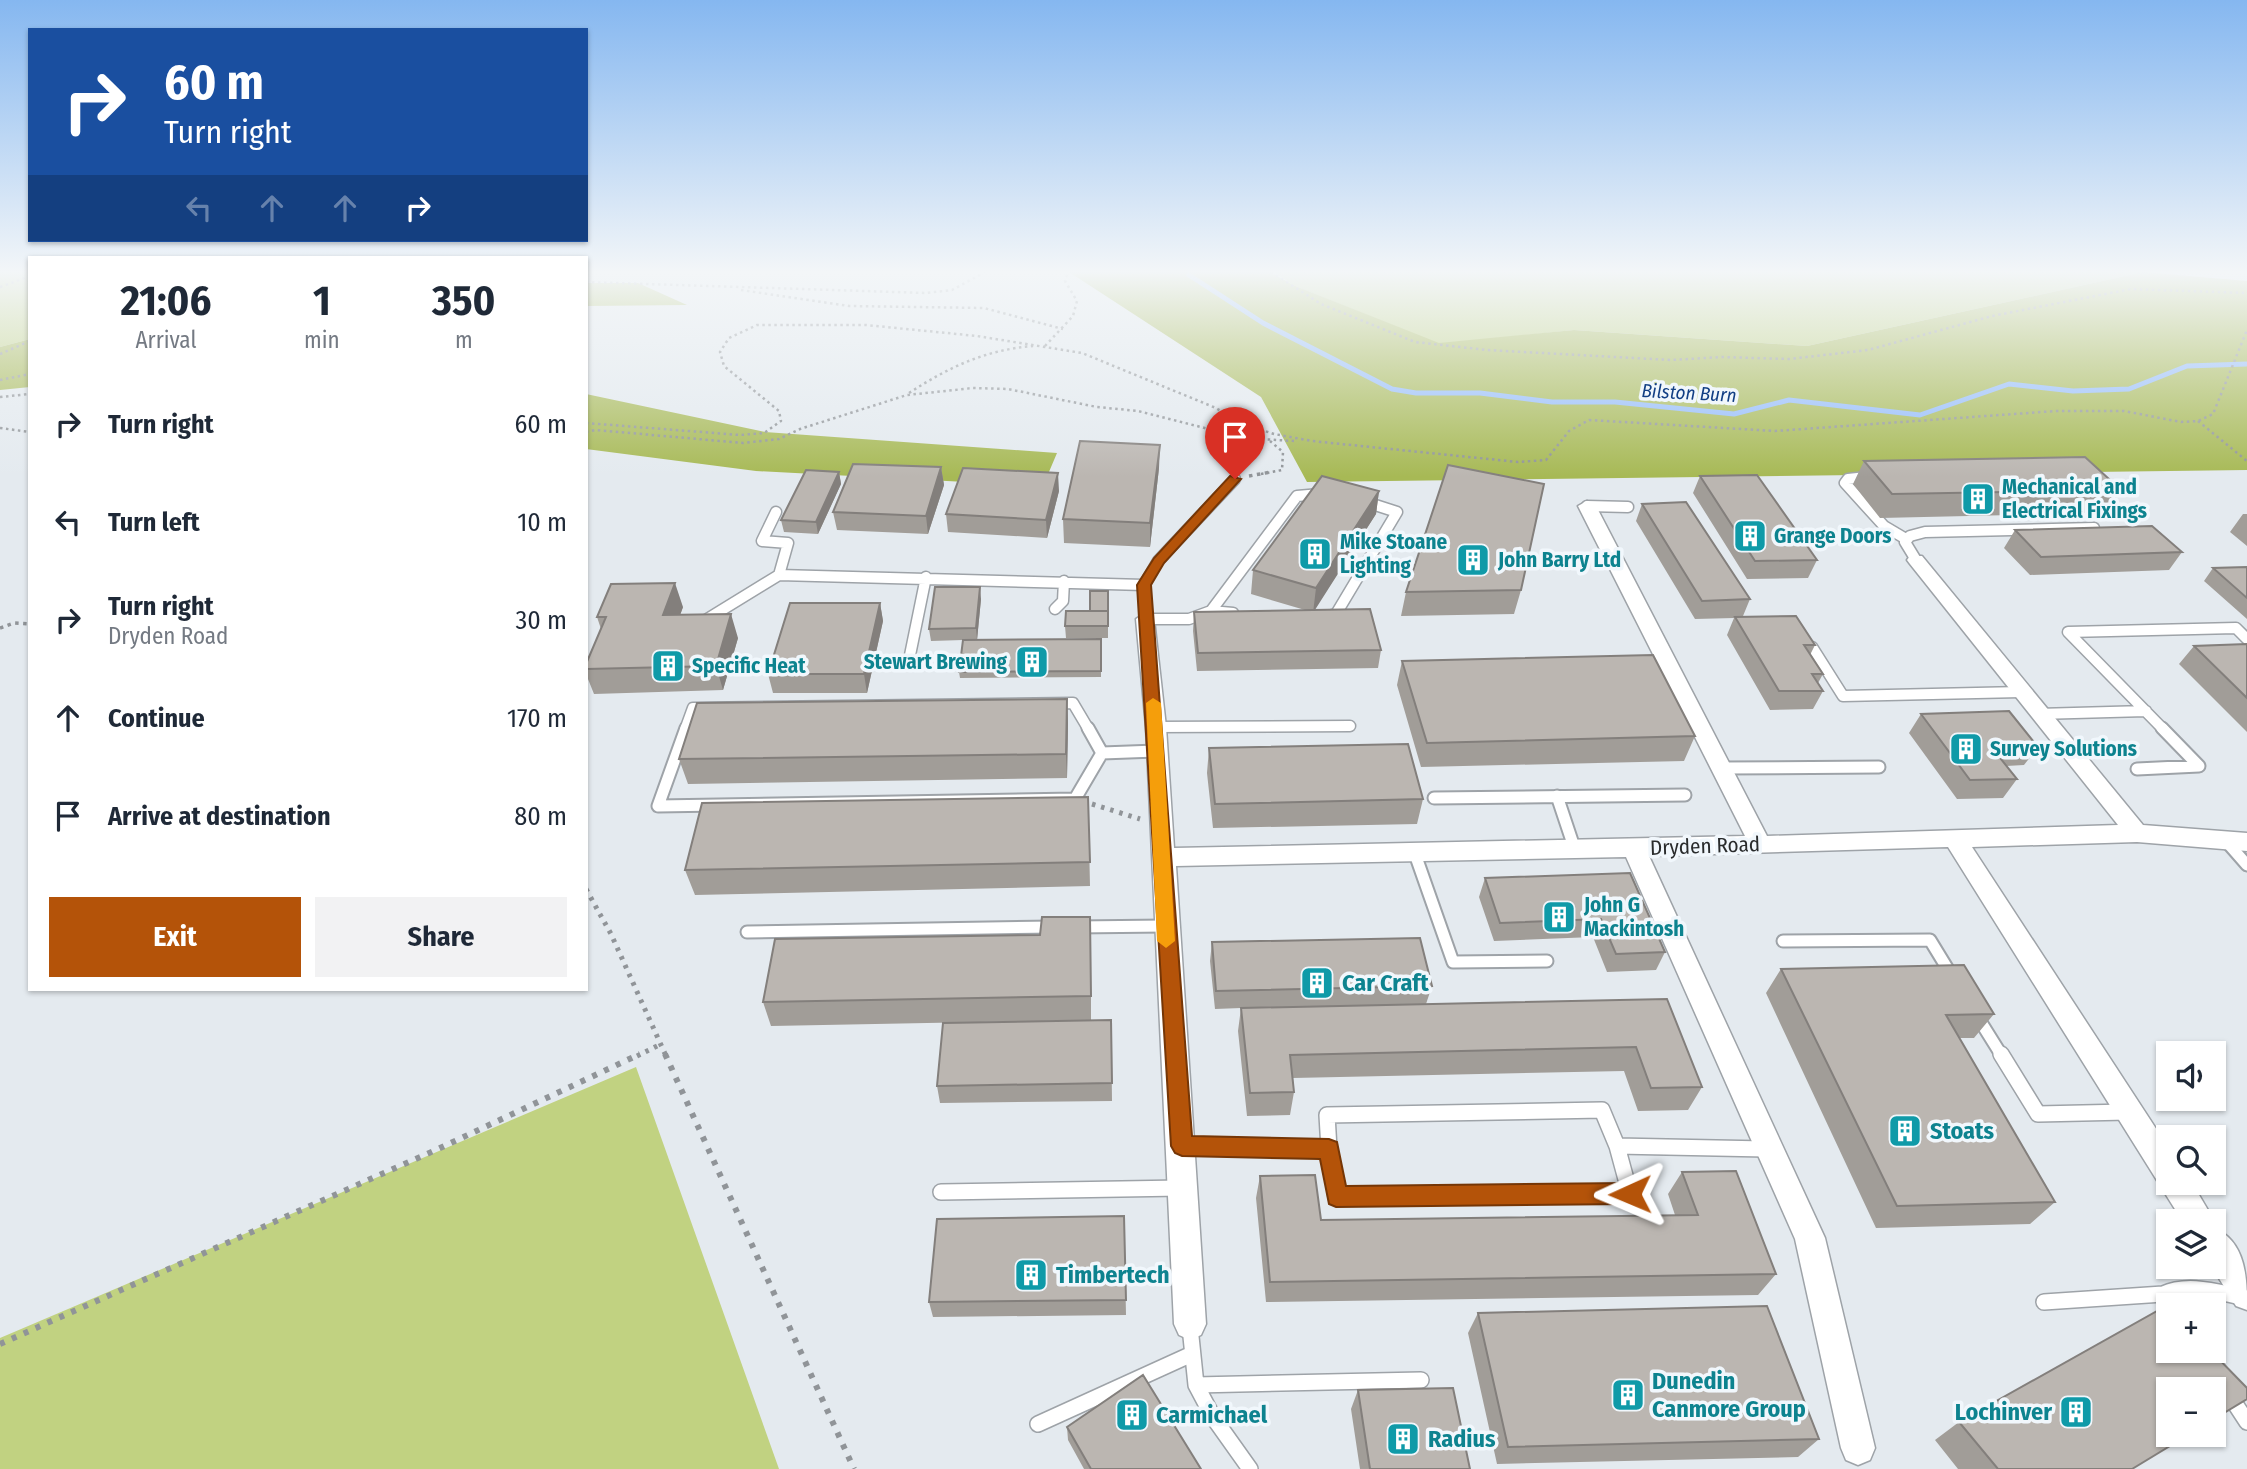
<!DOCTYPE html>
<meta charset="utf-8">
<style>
:root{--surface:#fff;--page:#f2f2f3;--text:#1f2937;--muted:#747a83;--accent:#b45309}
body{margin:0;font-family:"Fira Sans Condensed",sans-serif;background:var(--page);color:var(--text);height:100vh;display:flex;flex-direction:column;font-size:26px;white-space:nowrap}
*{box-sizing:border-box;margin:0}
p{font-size:23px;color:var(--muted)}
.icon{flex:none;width:38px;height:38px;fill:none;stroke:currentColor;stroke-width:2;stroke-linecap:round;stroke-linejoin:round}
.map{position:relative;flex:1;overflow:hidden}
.details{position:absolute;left:28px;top:256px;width:560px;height:735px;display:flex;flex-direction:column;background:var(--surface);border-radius:0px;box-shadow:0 2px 5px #0004}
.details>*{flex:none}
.top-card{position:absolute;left:28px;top:28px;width:560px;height:214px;border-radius:0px;box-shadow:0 2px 5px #0004;background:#1a4fa0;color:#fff;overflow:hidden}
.buttons{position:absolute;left:2156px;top:1041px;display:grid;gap:14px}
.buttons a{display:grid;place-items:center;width:70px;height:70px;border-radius:0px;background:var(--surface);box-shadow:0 2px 5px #0004;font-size:35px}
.pin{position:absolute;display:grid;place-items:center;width:60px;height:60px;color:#fff;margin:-72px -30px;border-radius:50% 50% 50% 0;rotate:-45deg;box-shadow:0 0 7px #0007}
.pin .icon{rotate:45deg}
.me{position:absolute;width:77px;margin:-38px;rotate:269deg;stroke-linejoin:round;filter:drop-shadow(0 0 5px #0008)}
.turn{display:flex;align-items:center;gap:24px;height:147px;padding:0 21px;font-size:32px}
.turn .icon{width:91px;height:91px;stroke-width:2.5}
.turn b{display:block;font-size:49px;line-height:60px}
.lanes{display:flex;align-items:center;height:66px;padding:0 21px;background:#0003;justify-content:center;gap:35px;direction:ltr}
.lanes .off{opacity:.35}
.eta{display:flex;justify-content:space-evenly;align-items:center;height:119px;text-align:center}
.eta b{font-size:42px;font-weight:700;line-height:49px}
.button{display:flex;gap:14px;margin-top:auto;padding:14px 21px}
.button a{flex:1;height:80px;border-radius:0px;background:var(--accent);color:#fff;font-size:28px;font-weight:700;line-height:80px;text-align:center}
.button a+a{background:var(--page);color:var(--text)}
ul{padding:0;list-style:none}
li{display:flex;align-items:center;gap:21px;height:98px;padding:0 21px}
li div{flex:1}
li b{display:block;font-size:26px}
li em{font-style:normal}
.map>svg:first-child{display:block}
</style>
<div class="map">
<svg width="2247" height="1469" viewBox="0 0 2247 1469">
<rect width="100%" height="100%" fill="#e4eaef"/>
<path fill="#c1d281" d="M0 272H30V339L0 347Z
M1274 272H2143L1807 346 1574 330 1439 344 1293 285Z
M636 1067 779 1469H0V1338Z"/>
<path fill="#a7b955" d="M1069 272H1270L1293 285 1439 343 1574 330 1807 346 2143 272 2247 281V470L1307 482 1261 397Z
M586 283H638L687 305 586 306Z
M30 339V387L0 390V347Z
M586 394 765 432 1057 453 1043 486 756 471 586 449Z"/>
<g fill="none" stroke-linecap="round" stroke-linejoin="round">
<path stroke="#92bbfb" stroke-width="5" d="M1189 275 1263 323 1392 389 1416 393H1480L1552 402H1615L1734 414 1789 400 1920 415 2009 384 2073 391 2129 389 2187 366 2247 364"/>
<defs>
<path id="service-far2" d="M1867 477 1848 479 1845 483 1884 526 1906 539
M1587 506 1628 507
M1916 560 1905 542 1910 536 1925 532 2094 528
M779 575 1144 585 1145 619H1189L1211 611 1297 496 1320 494
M1144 585 1158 561 1235 479
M1055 609 1063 601 1064 581
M1211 611 1233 613
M1329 616 1336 614 1397 512 1366 502
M704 621 779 575 788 543 762 541 776 512
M1812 647 1843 696 2021 692
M909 660 926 577
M2038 714 2146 711
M1156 727 1350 726
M685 730 693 708 1073 703 1089 730
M2164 730 2068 632 2236 628 2247 639"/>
<path id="service-far1" d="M686 728 658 806 1075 799 1102 753 1088 728
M1102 753 1156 751
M1722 768 1879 767
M2137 769 2199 766 2162 728
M1557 796 1575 850
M1434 798 1685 795
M2226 841 2247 865
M1415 854 1453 962 1547 961
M1076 927 1165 926
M747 932 1053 927
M1783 941 1930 940 1952 976
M1977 1016 2002 1056"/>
<path id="service" d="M2001 1054 2038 1114 2127 1112
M1182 1146 1329 1149 1336 1197 1630 1194 1617 1146 1766 1149
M1329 1149 1327 1115 1602 1110 1617 1146
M941 1192 1181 1188
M2044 1302 2163 1294
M2168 1312 2163 1294C2190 1282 2219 1293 2247 1298
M1190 1327 1196 1385 1213 1417 1250 1469
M1196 1385 1421 1380
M2230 1396 2247 1422
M1038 1424 1192 1354"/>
<path id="minor" d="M1587 501 1596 506 1767 836 2118 825 1910 564 1907 560 1910 556H1922L2143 825 2247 833V851L2137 842 1972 847 2168 1147V1183H2192L2215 1222 2214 1224V1222H2183L1948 847 1649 856 1825 1238 1875 1448 1870 1460 1858 1465 1846 1460 1841 1448 1795 1239 1626 857 1176 866 1206 1324 1201 1335 1190 1340 1179 1335 1174 1324 1146 727 1136 619 1145 613 1154 619 1166 727 1174 848 1745 836 1578 506Z
M2214 1228C2247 1242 2247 1280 2247 1310L2236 1306 2212 1267Z"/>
</defs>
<use href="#service-far2" stroke="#9ea3a8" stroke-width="13"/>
<use href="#service-far1" stroke="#9ea3a8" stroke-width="15"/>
<use href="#service" stroke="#9ea3a8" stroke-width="18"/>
<use href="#minor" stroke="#9ea3a8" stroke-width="3"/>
<path stroke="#909498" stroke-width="2.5" stroke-dasharray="2.5 3.5" stroke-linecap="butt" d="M1271 272 1321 304 1415 342 1487 350 1671 360 1722 357 1789 359 1868 350 1992 316 2131 289 2247 293
M586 282 926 293 952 290 985 272
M0 287 30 276
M741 290 849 306 984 308 1063 329
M1045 346 1073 316 1077 301 1065 281 1068 272
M0 354 30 341
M0 380 30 374
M909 393C949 367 985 350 1033 346
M0 397 30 394
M2198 421 2247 461
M586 423 740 435 764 433 781 421 779 411 724 366 720 352 729 338 757 325H866L977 336 1082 353 1216 408 1238 422 1274 434 1312 441 1518 462 1546 460 1569 431 1589 420 1775 431 2056 411H2124L2181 422 2198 421 2213 414 2247 330
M0 428 30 432
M586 432 596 430 743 443 779 439 800 429 907 395 973 388 1008 389 1097 407 1138 411 1244 438 1294 441
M1261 474 1282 470 1283 452 1270 441"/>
<path stroke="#909498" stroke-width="3.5" stroke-dasharray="3.5 4.5" stroke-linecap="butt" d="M1249 476 1271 472
M0 628 14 623 30 624"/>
<path stroke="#909498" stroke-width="5" stroke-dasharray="3.5 6" stroke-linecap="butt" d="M1092 804 1140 819
M586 889 611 934 666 1056
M637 1056 661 1044"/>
<path stroke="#909498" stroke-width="6" stroke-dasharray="5 8" stroke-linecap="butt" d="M665 1054 854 1469
M0 1344 438 1149 640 1054"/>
<use href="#service-far2" stroke="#fff" stroke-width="10"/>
<use href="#service-far1" stroke="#fff" stroke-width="11"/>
<use href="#service" stroke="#fff" stroke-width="15"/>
<use href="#minor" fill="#fff" fill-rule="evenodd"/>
</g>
<path fill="#a19d98" d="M1864 461 2121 490 2106 513 1880 518 1853 484Z
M941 467 944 485 928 534 837 530 833 512Z
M1159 468 1150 547 1064 543 1063 519Z
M839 472 841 484 818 534 784 532 781 520Z
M1700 476 1817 560 1808 578 1747 579 1693 493Z
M1059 491 1047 538 948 532 946 514Z
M1379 491 1376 514 1314 610 1381 650 1378 668 1197 671 1193 631 1194 612 1305 610 1251 594 1253 570Z
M1642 504 1750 599 1743 616 1815 645 1810 655 1823 674 1818 683 1823 691 1813 709 1770 710 1727 635 1734 618 1695 619 1636 521Z
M2243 514H2247V546L2230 532Z
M2015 530 2182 552 2169 570 2030 575 2004 548Z
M2247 567V619L2204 581 2213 568Z
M1521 590 1514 614 1401 616 1406 592Z
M1108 591V638H1066L1065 626 1090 611Z
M981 599 977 640 1101 639V677L960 678 959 672 963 640 931 641 929 629Z
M880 603 883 621 867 693H773L768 674Z
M683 607 680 615 738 638 723 690 594 694 586 674V664L601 629 597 617Z
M2247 644V732L2179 664 2194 646Z
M1402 661 1695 736 1684 761 1421 767 1397 685Z
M1067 699 1068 723 1067 778 688 784 679 759Z
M1921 714 2038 747 2024 765 2006 766 2017 779 2003 798 1957 799 1909 733Z
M1209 748 1423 799 1417 824 1213 828 1207 773Z
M1088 797 1090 886 695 895 685 870Z
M1630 873 1665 952 1656 970 1607 972 1593 937 1494 941 1479 897 1485 878Z
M1091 941V1020L771 1026 763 1002Z
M1212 942 1432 986 1426 1004 1667 999 1702 1087 1688 1110 1638 1111 1624 1071 1293 1078 1294 1092 1290 1115 1247 1116 1238 1031 1241 1008 1215 1009 1210 961Z
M1781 969 1994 1014 1974 1038H1959L2055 1202 2030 1224 1876 1228 1766 993Z
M1111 1020 1112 1101 940 1103 937 1086Z
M1682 1172 1776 1274 1758 1295 1266 1302 1256 1198 1260 1176 1321 1220 1675 1215 1668 1194Z
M1124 1216 1126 1315 933 1317 929 1302Z
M1478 1313 1819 1439 1798 1457 1497 1464 1468 1333Z
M1358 1390 1470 1469H1360L1351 1409Z
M1959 1422 2132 1469H1958L1935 1440Z
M1067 1427 1201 1469H1084L1068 1440Z"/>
<path fill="#837f7c" d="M1160 445 1159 468 1150 547V523Z
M941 467 944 485 928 534 926 516Z
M839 472 841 484 818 534 816 522Z
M1058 473 1059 491 1047 538 1046 520Z
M1379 491 1376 514 1313 613 1316 588Z
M675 583 683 607 671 640 663 615Z
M980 587 981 599 977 640 976 628Z
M880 603 883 621 867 693 864 674Z
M731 614 738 638 723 690 716 666Z
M1067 699 1068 723 1067 778 1066 754Z"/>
<path fill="#bbb6b1" stroke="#837f7c" stroke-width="2" d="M1080 441 1160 445 1150 523 1063 519Z
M2085 457 2121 490 1892 494 1864 461Z
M853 464 941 467 926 516 833 512Z
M1448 465 1544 484 1521 590 1406 592Z
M963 468 1058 473 1046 520 946 514Z
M806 470 839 472 816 522 781 520Z
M1757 475 1817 560 1755 561 1700 476Z
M1322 476 1379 491 1316 588 1253 570Z
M1686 502 1750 599 1702 601 1642 504Z
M2152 526 2182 552 2041 557 2015 530Z
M2247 567V598L2213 568Z
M675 583 663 615 731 614 716 666 586 669V664L606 617H597L611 584Z
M935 587H980L976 628 929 629Z
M1090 591H1108V617V611H1090Z
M790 603H880L864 674H768Z
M1370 609 1381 650 1198 653 1194 612Z
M1066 611H1108V626H1065Z
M1796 616 1815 645H1804L1823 674H1812L1823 691H1779L1735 617Z
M1101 639V671L959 672 963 640Z
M2247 644V698L2194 646Z
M1653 655 1695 736 1427 743 1402 661Z
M1067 699 1066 754 679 759 697 703Z
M2009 711 2038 747 1992 748 2017 779 1970 780 1921 714Z
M1408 744 1423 799 1215 804 1209 748Z
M1088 797 1090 862 685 870 702 803Z
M1630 873 1665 952 1616 954 1601 919 1500 923 1485 878Z
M1042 917H1090L1091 996 763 1002 775 939 1040 935Z
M1420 938 1432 986 1216 991 1212 942Z
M1964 965 1994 1014 1946 1015 2055 1202 1897 1206 1781 969Z
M1667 999 1702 1087 1651 1088 1636 1047 1290 1055 1294 1092 1250 1093 1241 1008Z
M1111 1020 1112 1083 937 1086 943 1023Z
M1736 1171 1776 1274 1270 1282 1260 1176 1315 1175 1321 1220 1698 1215 1682 1172Z
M1124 1216 1126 1300 929 1302 937 1219Z
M1767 1306 1819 1439 1508 1447 1478 1313Z
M2166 1306 2168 1308V1351H2211L2247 1388V1399L2214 1419V1390H2168V1435H2188L2132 1469H1998L1959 1422Z
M1143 1375 1201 1469H1091L1067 1427Z
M1453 1388 1470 1469H1370L1358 1390Z"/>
<linearGradient id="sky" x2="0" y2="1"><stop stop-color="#85b7f0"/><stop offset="0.57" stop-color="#f3f6f8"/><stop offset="1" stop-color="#f3f6f8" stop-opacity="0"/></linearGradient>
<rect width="2247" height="477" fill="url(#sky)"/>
<path fill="#b45309" stroke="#753606" stroke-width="2" d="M1230 476 1241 479 1164 563 1151 585 1192 1136 1329 1139 1337 1142 1346 1186 1630 1183 1638 1186 1641 1194 1638 1201 1630 1204 1336 1207 1329 1204 1320 1159 1182 1156 1175 1153 1171 1146 1137 585 1154 558Z"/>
<path fill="#f59e0b" d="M1153 698 1161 703 1175 941 1166 948 1157 941 1146 703Z"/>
<defs>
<symbol id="building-square" viewBox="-11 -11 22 22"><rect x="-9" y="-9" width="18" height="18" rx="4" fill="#0f9aa8" stroke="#f1f7fc"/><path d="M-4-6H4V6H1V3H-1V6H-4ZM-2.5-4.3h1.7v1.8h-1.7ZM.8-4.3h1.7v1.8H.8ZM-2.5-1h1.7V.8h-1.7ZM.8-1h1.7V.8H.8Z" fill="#fff"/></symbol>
</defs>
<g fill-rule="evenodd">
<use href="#building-square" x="1959" y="480" width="38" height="38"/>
<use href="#building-square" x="1731" y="517" width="38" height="38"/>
<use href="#building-square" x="1296" y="535" width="38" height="38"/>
<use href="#building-square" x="1454" y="541" width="38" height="38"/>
<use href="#building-square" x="1013" y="643" width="38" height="38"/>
<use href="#building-square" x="649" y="647" width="38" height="38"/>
<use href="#building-square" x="1947" y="730" width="38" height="38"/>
<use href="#building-square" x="1540" y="898" width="38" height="38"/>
<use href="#building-square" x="1298" y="964" width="38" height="38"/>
<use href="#building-square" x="1886" y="1112" width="38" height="38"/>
<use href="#building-square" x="1012" y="1256" width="38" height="38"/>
<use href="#building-square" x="1609" y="1376" width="38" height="38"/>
<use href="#building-square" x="2057" y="1393" width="38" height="38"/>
<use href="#building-square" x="1113" y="1396" width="38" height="38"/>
<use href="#building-square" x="1384" y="1420" width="38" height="38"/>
</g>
<g text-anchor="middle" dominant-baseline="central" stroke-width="7" stroke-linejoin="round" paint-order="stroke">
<g font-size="19" font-style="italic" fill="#123f84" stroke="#f1f7fc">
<text transform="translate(1689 393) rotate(3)">Bilston Burn</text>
</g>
<g font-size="21" font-weight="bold" fill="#0d838f" stroke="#f1f7fc" text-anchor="start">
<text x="2002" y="487">Mechanical and<tspan x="2002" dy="24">Electrical Fixings</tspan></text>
<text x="1774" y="536">Grange Doors</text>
<text x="1340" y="542">Mike Stoane<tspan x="1340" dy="24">Lighting</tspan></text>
<text x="1498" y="560">John Barry Ltd</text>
<text x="1007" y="662" text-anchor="end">Stewart Brewing</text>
<text x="692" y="666">Specific Heat</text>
<text x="1990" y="749">Survey Solutions</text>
<text x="1584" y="905">John G<tspan x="1584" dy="24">Mackintosh</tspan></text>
</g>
<g font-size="21" fill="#292b2c" stroke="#f1f7fc">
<text transform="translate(1705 846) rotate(-2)">Dryden Road</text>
</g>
<g font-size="24" font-weight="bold" fill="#0d838f" stroke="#f1f7fc" text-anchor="start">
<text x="1342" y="983">Car Craft</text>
<text x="1930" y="1131">Stoats</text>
<text x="1056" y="1275">Timbertech</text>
<text x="1652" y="1381">Dunedin<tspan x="1652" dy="28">Canmore Group</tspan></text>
<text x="2052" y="1412" text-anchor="end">Lochinver</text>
<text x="1156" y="1415">Carmichael</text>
<text x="1428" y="1439">Radius</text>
</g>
</g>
</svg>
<div class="buttons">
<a><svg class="icon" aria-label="sound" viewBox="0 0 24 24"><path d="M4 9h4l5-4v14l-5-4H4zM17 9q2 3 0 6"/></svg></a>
<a><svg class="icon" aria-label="search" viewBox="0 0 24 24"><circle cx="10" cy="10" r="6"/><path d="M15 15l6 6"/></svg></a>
<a><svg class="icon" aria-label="layers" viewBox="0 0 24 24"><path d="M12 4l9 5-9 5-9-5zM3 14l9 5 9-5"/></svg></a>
<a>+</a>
<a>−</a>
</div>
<div class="pin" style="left:1235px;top:479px;background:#d93025"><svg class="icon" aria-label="arrive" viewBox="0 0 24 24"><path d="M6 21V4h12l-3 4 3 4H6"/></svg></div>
<svg class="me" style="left:1630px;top:1194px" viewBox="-20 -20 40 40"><path d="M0-17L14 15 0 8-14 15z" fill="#b45309" stroke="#fff" stroke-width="4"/></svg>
<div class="top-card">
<div class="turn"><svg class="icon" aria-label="right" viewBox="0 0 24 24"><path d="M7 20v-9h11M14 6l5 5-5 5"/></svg><div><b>60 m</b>Turn right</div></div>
<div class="lanes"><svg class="icon off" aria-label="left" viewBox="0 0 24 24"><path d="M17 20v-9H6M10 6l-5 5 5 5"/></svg><svg class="icon off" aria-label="ahead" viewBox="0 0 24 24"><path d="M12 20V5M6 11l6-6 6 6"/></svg><svg class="icon off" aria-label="ahead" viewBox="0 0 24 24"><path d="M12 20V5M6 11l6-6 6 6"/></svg><svg class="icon" aria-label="right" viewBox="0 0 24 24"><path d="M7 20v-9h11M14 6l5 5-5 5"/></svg></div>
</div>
<section class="details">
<div class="eta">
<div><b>21:06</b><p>Arrival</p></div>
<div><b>1</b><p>min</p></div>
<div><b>350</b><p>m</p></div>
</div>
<ul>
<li><svg class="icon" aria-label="right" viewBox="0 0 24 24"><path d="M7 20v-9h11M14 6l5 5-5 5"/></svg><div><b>Turn right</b></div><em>60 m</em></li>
<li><svg class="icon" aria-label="left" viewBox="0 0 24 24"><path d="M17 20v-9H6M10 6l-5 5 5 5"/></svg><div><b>Turn left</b></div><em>10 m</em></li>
<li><svg class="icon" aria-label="right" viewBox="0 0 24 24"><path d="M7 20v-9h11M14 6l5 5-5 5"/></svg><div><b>Turn right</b><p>Dryden Road</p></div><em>30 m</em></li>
<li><svg class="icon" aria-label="ahead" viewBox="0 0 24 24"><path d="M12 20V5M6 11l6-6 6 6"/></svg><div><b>Continue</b></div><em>170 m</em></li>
<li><svg class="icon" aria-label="arrive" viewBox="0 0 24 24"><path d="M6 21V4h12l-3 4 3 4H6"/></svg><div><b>Arrive at destination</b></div><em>80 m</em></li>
</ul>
<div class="button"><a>Exit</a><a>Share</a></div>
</section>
</div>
